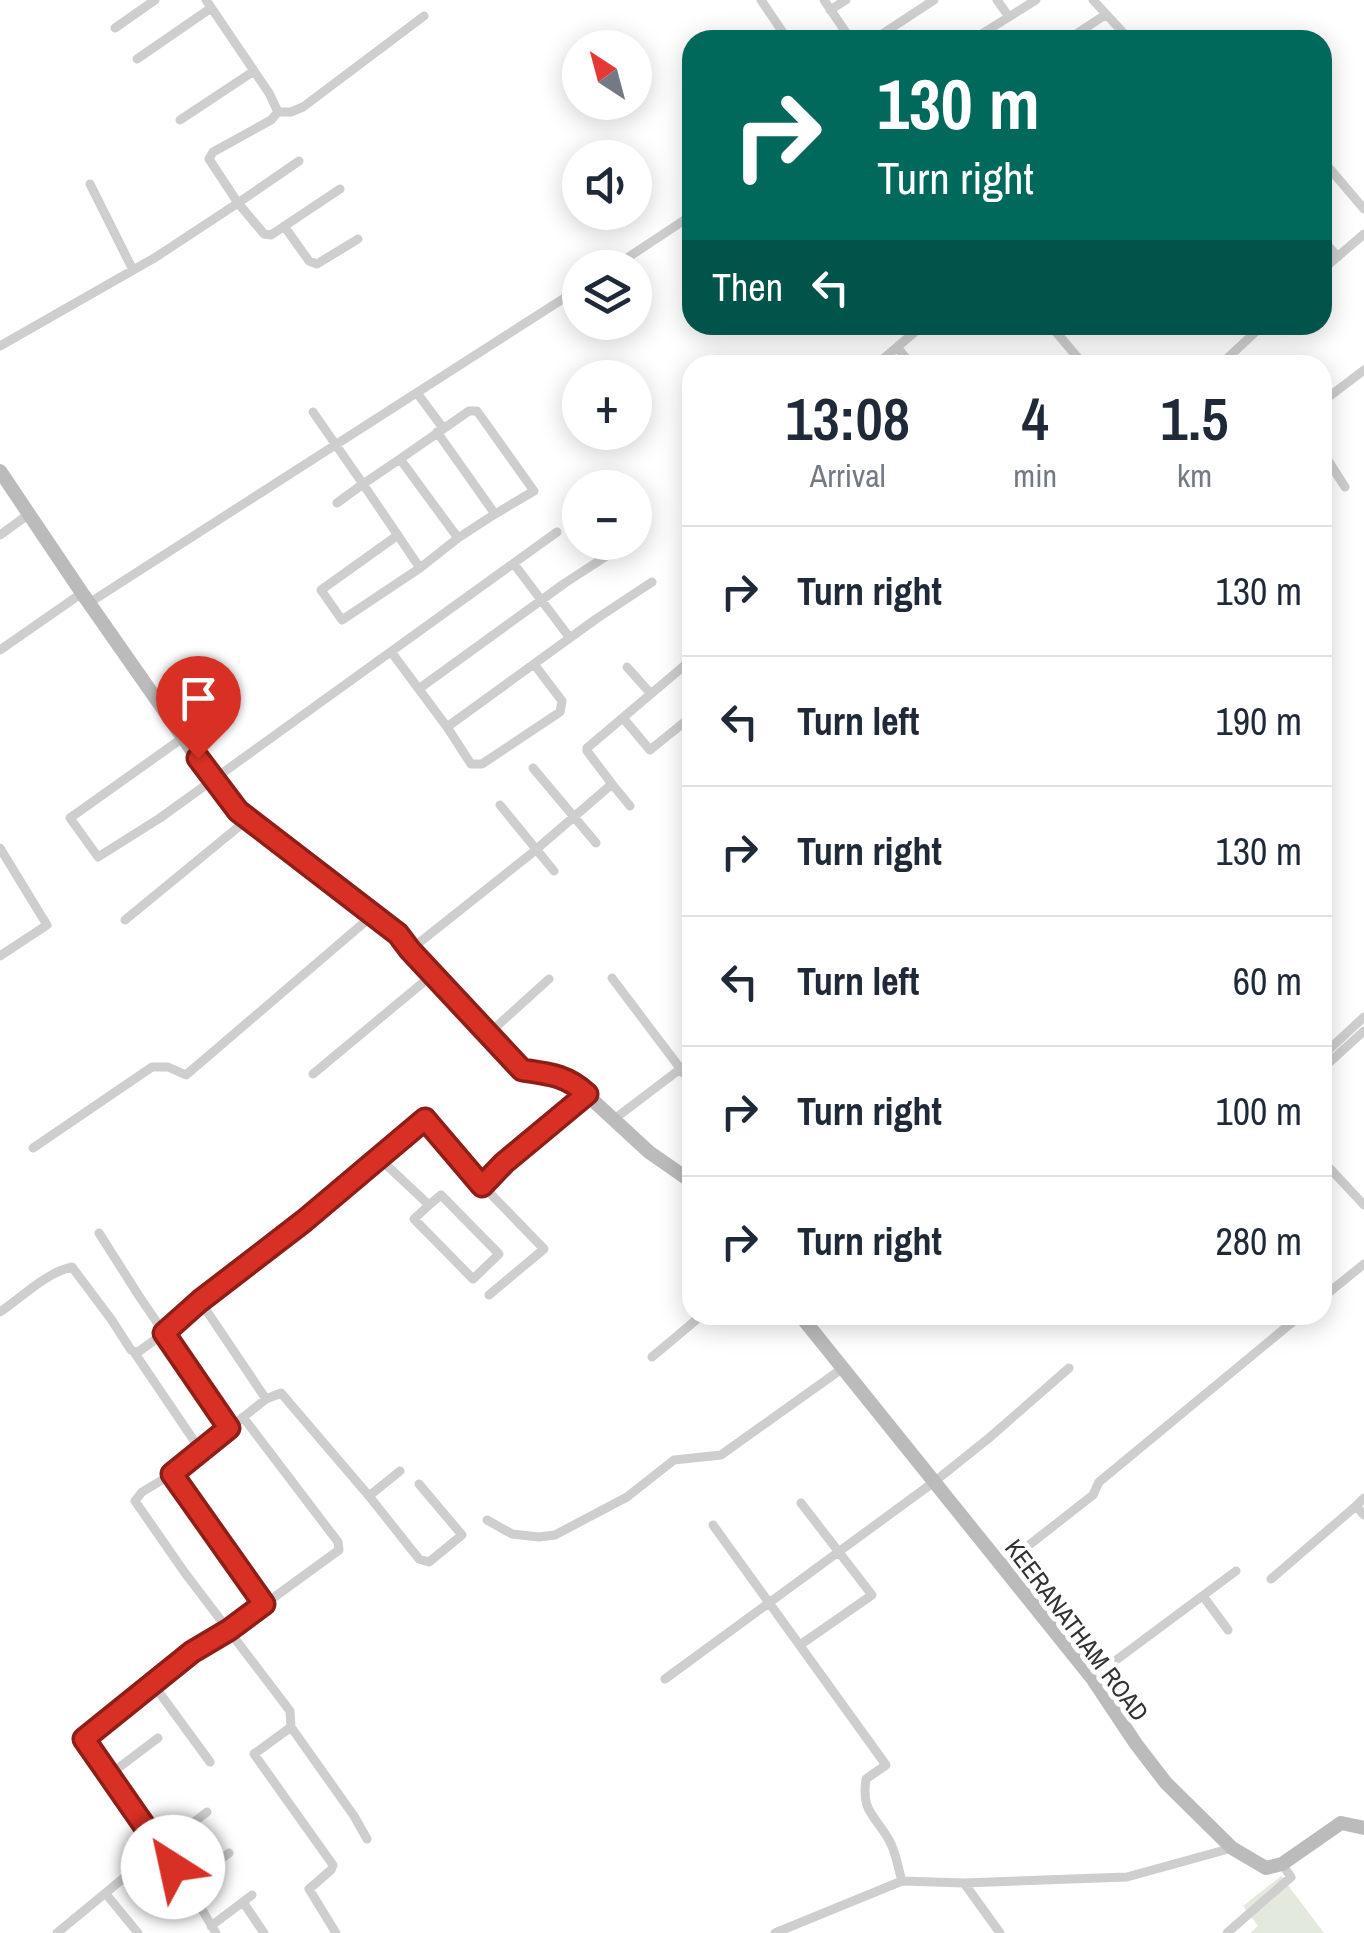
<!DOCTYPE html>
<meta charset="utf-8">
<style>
:root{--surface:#fff;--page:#f6f6f7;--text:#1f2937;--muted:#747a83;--line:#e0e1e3}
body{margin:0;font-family:"Archivo Narrow",sans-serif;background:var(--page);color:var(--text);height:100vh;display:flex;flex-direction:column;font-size:38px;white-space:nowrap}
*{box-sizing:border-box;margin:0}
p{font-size:32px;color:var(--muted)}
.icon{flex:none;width:55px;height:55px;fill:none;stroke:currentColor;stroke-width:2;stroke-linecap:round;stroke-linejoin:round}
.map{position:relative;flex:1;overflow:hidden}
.details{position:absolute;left:682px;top:355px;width:650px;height:970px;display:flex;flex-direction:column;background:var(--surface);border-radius:30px;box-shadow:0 5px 25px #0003}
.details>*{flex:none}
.banner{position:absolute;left:682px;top:30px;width:650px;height:305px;border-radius:30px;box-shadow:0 5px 25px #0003;background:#00695c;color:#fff;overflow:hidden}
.needle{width:65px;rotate:324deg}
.buttons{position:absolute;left:562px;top:30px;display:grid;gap:20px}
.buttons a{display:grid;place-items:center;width:90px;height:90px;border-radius:50%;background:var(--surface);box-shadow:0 5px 25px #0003;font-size:50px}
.pin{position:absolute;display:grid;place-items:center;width:85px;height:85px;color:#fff;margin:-102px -42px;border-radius:50% 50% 50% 0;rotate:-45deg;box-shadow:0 0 10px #0007}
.pin .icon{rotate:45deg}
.me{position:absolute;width:110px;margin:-55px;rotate:325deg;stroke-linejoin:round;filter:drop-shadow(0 0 8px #0008)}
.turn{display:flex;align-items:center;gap:35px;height:210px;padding:0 30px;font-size:45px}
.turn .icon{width:130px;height:130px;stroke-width:2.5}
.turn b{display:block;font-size:70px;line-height:85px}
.then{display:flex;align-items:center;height:95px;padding:0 30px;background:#0003;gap:20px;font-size:38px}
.eta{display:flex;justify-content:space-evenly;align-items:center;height:170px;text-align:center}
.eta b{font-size:60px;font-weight:600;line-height:70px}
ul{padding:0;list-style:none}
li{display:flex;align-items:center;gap:30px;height:130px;padding:0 30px;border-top:2px solid var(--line)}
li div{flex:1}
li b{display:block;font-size:38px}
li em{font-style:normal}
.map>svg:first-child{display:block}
</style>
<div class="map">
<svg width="1364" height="1933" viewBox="0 0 1364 1933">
<rect width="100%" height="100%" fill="#fff"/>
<path fill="#e4e9dd" d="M1281 1876 1324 1933H1250L1258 1926 1243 1906Z"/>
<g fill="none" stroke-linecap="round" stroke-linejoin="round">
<path stroke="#cecece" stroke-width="9" d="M206 0 269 93 278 112 271 120 213 152 209 159 238 203 299 161
M761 0 788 40
M824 0 851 40
M997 0 1009 17
M1093 0 1130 40
M830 10 846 0
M115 28 155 0
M873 40 934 0
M972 40 1036 0
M1067 40 1105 15
M137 59 211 8
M278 112H291L303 107 424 16
M180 120 254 71
M1330 169 1364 209
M90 184 133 270
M284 226 309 261 317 264 358 239
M1322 239 1338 257
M612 268 692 215
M1322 270 1364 234
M1050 325 1084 365
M0 346 156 257 238 203 264 234 271 235 340 189
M898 348 911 365
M876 365 923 325
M1220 365 1263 325
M417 393 443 428
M1322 402 1364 370
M313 412 363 484 400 459 458 538 420 568 363 484 337 503
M437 432 495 514
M1322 451 1345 487
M400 459 469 411H477L534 491 495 514 458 538
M0 535 29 514
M398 535 321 590 342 620 420 568
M514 564 570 638
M89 603 580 288
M0 650 82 593
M392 653 447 727 596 619 652 582
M627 667 651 694
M420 688 565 583 608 555
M623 718 650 750 692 716
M447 727 471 764H482L560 712 562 701 534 664
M184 737 70 818 98 857 160 818 557 532
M533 768 596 843
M612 784 630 806
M500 805 554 871
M0 848 47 925 0 956
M125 920 248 819
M410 950 532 853 612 784 587 751V748L691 660
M612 978 692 1084
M487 1035 549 979
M1322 1056 1364 1017
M1322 1069 1364 1031
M313 1074 432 975
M613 1120 692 1060
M33 1148 152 1067H168L186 1075 373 915
M379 1158 429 1205 414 1219 473 1279 499 1254 441 1195 429 1205
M1322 1160 1364 1205
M483 1186 504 1163 587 1095
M99 1233 139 1296 229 1428
M1322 1298 1364 1264
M200 1301 266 1399
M0 1312C22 1297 47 1272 72 1267L111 1319 131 1350 138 1352 173 1327 200 1301 304 1221 425 1119 483 1186 544 1249 489 1295
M134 1352 201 1451
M652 1357 702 1315
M172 1474 264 1604
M369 1496 400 1471
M1364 1498 1356 1506 1364 1515
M487 1520 512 1534 539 1537 555 1535 627 1497 674 1460 721 1455 843 1368
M713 1525 886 1765 866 1779C861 1812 875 1815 889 1840 896 1852 898 1868 902 1881
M1001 1567 1093 1495 1099 1482 1301 1315
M1271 1579 1356 1506
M1203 1596 1228 1630
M800 1645 872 1595 801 1503
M1092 1678 1236 1571
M665 1679 934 1482 989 1438 1069 1368
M153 1684 210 1762
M291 1727 254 1754 333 1865 331 1870 309 1889 336 1933
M109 1775 158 1738
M367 1839 354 1816 291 1727 290 1711 185 1573 135 1501 142 1492 172 1474 266 1399 281 1393 369 1496 419 1559 429 1562 462 1535 419 1484
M964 1883 1000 1933
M186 1886 229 1853
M106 1894 138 1933
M243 1902 264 1933
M211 1926 252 1895
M57 1933 160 1848 207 1812
M216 1933 195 1898 84 1739 192 1652 229 1630 339 1550 338 1542 243 1417
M775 1933 902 1881 964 1883 1127 1877 1232 1848
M1227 1933 1291 1877 1282 1864"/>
<path stroke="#bbb" stroke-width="14" d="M0 471 82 593 212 779 237 811 398 934 410 950 521 1070 553 1074 574 1083 649 1152 692 1182
M800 1315 1092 1678 1136 1744 1166 1783 1232 1848 1266 1868 1282 1864 1341 1823 1364 1828"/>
</g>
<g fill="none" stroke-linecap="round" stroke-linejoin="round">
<defs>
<path id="route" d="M173 1867 84 1739 192 1652 229 1630 264 1604 172 1474 229 1428 164 1333 200 1301 304 1221 425 1119 482 1186 504 1163 587 1094C566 1075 549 1074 522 1070L410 950 398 934 238 811 198 758"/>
</defs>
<use href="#route" stroke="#8d1f18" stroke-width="25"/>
<use href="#route" stroke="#d93025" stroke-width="18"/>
</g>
<g text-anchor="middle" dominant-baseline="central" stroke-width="10" stroke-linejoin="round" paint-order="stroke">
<g font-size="25" fill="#313131" stroke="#fff">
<text transform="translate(1077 1630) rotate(53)">KEERANATHAM ROAD</text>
</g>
</g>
</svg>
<div class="buttons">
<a><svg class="needle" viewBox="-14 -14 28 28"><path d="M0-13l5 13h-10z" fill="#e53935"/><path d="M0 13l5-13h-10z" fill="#747a83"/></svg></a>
<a><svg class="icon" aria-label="sound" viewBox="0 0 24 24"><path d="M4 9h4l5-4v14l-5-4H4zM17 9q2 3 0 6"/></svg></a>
<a><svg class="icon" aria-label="layers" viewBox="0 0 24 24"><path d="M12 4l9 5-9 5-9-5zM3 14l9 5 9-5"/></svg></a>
<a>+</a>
<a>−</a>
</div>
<div class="pin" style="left:198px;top:758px;background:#d93025"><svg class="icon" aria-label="arrive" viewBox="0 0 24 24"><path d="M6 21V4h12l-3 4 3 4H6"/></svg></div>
<svg class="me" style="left:173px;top:1867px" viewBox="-20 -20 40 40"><circle r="19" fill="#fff"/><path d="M0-13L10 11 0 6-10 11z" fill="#d93025"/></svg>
<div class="banner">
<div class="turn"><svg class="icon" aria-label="right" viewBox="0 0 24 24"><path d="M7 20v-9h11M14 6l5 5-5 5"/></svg><div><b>130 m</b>Turn right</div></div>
<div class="then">Then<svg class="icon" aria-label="left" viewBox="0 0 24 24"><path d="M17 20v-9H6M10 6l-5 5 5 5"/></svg></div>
</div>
<section class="details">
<div class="eta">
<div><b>13:08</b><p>Arrival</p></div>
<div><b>4</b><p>min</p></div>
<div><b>1.5</b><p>km</p></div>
</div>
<ul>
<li><svg class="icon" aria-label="right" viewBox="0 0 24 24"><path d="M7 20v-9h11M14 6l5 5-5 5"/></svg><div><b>Turn right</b></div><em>130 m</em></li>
<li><svg class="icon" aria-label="left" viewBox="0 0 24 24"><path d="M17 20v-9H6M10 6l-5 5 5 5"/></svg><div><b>Turn left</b></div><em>190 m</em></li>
<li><svg class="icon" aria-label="right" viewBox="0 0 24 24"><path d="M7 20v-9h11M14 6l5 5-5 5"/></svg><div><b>Turn right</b></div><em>130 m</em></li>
<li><svg class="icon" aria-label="left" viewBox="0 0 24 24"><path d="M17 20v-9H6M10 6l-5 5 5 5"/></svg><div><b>Turn left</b></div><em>60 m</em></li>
<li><svg class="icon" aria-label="right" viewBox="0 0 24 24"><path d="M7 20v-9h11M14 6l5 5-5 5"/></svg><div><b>Turn right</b></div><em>100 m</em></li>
<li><svg class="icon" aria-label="right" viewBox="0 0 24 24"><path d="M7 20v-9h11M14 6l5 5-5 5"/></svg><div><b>Turn right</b></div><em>280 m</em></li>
</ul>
</section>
</div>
